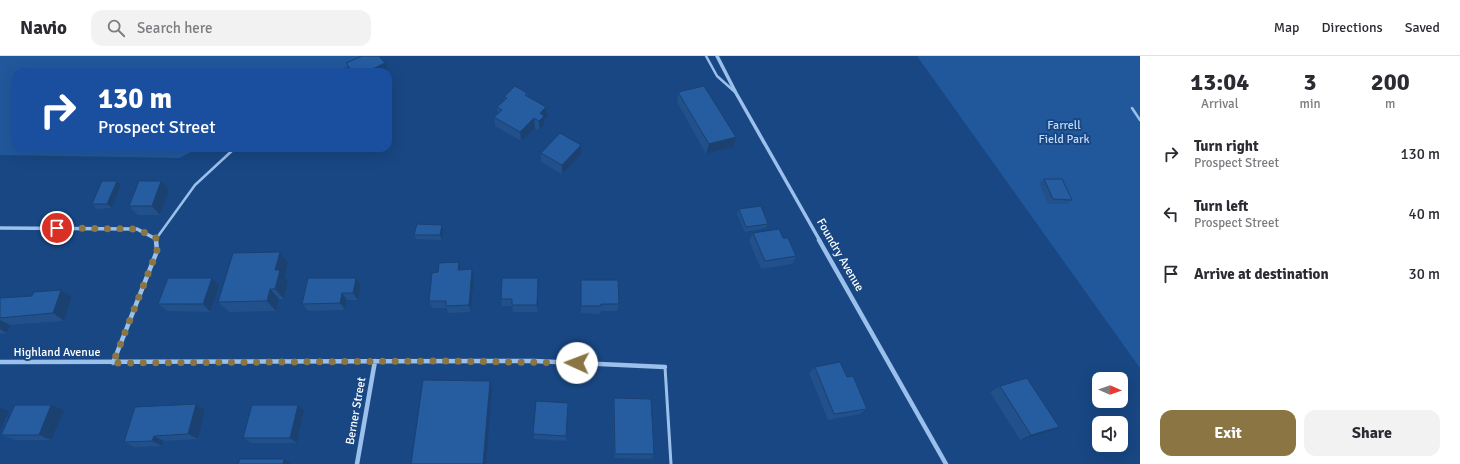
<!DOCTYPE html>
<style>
:root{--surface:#fff;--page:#f2f2f3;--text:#2b2b33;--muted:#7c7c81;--line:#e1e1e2;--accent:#8a7543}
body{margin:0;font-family:Signika,sans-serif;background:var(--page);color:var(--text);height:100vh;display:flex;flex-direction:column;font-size:15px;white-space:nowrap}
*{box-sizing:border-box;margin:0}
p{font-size:13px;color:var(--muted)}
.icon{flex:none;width:22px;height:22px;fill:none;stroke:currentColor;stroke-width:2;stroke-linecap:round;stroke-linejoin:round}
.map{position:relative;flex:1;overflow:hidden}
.panel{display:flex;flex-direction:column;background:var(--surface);width:320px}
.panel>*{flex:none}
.guide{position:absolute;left:12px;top:12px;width:380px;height:84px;border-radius:12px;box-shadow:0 4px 16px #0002;background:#1a4fa0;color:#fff;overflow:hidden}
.needle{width:26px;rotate:92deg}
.buttons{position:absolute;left:1092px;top:316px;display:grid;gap:8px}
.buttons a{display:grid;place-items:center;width:36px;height:36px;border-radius:8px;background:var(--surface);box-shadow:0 4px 16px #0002;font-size:20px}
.pin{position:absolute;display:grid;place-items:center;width:34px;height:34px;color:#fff;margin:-17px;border:2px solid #fff;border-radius:50%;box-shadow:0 1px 4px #0007}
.me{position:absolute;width:44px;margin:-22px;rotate:272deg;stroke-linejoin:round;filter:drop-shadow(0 0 3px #0008)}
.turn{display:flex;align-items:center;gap:14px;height:84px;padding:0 20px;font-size:18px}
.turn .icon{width:52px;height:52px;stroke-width:2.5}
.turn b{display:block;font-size:28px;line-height:34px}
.eta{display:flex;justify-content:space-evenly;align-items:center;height:68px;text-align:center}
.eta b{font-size:24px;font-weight:700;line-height:28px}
.button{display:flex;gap:8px;margin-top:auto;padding:8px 20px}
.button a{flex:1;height:46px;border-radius:12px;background:var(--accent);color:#fff;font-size:16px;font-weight:700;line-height:46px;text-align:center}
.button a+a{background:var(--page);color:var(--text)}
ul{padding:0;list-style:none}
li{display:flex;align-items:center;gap:12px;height:60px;padding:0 20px}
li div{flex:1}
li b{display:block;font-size:15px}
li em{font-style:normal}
header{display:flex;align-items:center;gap:24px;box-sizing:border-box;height:56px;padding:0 20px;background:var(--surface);border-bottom:1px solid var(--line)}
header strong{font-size:19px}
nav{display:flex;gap:22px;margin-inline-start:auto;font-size:14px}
.search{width:280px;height:36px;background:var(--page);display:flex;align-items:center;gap:10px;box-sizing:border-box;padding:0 14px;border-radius:12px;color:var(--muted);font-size:15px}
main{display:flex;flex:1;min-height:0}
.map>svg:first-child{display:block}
</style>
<header>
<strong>Navio</strong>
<div class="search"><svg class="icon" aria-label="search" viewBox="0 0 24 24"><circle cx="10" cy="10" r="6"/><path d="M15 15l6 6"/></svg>Search here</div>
<nav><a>Map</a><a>Directions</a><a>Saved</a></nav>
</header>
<main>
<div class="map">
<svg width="1140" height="408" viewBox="0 0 1140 408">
<rect width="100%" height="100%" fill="#184783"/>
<path fill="#21589c" d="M0 0H367L338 16H16V92H198L180 102 0 99Z
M917 0H1140V312Z"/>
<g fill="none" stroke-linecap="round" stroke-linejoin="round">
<path stroke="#9cc0ec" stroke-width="2.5" d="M706 0 717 20 735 36
M1132 52 1140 64
M156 183 195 129 235 92"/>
<path stroke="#9cc0ec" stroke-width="3" d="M665 311 671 408"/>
<path stroke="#9cc0ec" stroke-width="3.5" d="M717 0 736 37 820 185
M0 172 137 173 156 183V185"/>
<path stroke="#9cc0ec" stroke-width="4.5" d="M819 184 946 408
M0 306 534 305 665 311
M113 307 157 195 156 184
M357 408 375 305"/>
</g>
<path fill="#21508a" d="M346 7 388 16H350Z
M678 36 733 91 706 98 677 46Z
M527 37 528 41 547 61 544 63V69L539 74 535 72 521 85 495 70 494 61 498 57 497 51 504 45V41Z
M541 97 581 98 562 118 541 106Z
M1044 123 1072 144 1067 148H1048L1039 127Z
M117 125 121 129 112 152 97 153 92 148Z
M169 134 160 159H138L129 150Z
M739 153 768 168 766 172 745 176 737 158Z
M443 173 442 184 416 183 414 179Z
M753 177 783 182 796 200 792 208 761 213 749 185Z
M280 196 288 207 285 221 288 225 284 243H279L276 255 229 256 218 246Z
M459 206 461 214 474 221 471 256 448 257 447 252H432L429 245 438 216Z
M212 222 219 230 210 256 167 255 158 248Z
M356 222 361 229 358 244H347L345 254 308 255 302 248Z
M538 222V256H513L512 250H502L501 243Z
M581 224 619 248 617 255H601L600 258 581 257Z
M61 234 72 241 64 265 10 269 7 277 0 278V242L32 240Z
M815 311 847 321 867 353 860 358 828 364 809 317Z
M1000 330 1048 376 1020 384 990 336Z
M614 342 654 398 652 403 614 402 613 348Z
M568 347 566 385 534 383 533 378Z
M196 348 205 354 198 383 164 385 162 390 135 391 124 386Z
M64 354 51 384H15L1 379Z
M304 355 297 387H251L243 382Z"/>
<path fill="#1b4171" d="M385 7 388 16H366Z
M546 51 547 61 544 63V69L539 74V65L540 57Z
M534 62 535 72 521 85 520 76Z
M736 81 733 91 706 98 709 88Z
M581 89V98L562 118V109Z
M117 125 121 129 112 152 107 148Z
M161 125 169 134 160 159 152 150Z
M442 169 443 173 442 184 440 179Z
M280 196 288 207 285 221 288 225 284 243 275 233V214Z
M459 206 461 214H458Z
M472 213 474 221 471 256 469 249Z
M212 222 219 230 210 256 203 248Z
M356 222 361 229 358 244 353 237Z
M538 222V256L537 249Z
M270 233 279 243 276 255 267 245Z
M61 234 72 241 64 265 53 257Z
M342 237 347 244 345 254 340 247Z
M0 264 10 269 7 277 0 273Z
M490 325 492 333 486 408H483Z
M196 348 205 354 198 383 188 378Z
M51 349 64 354 51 384 39 379Z
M298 349 304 355 297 387 290 382Z
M0 352 9 355 0 374Z
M1059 371 1048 376 1020 384 1031 379Z
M154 380 164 385 162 390 152 385Z
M284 403 291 408H283Z"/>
<path fill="#265da1" stroke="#1b4171" d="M362 0H379L385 7 366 16H353L346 7Z
M345 12 348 16H336Z
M515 30 527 37 525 39 546 51 540 57 544 60 539 65 534 62 520 76 494 61 502 54 497 51 507 42 504 41Z
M704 30 736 81 709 88 678 36Z
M560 77 581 89 562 109 541 97Z
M1044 123H1062L1072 144 1053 143Z
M102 125H117L107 148H92Z
M139 125H161L152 150H129Z
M761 150 768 168 746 171 739 153Z
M417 168 442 169 440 179H414Z
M779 173 783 182H788L796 200 765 205 753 177Z
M280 196 275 214H280L275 233H270L267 245 218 246 233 197Z
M459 206 458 214 472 213 469 249 446 250V245H429L432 217 438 216 439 207Z
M168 222H212L203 248H158Z
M308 222H356L353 237H342L340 247 302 248Z
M502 222H538L537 249H512V243H501Z
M581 224H618L619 248H601V250H581Z
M61 234 53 257 0 262V242L32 240 34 236Z
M840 306 847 321 853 320 867 353 834 358 815 311Z
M1027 322 1059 371 1031 379 1000 330Z
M423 324 490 325 483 408H411Z
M614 342 651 343 654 398H615Z
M536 345 568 347 566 380 533 378Z
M196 348 188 378 154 380 152 385 124 386 135 351Z
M15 349H51L39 379H1Z
M252 349H298L290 382H243Z
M240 403H284L283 408H238Z"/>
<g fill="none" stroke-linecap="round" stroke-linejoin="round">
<path stroke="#8a7543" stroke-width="7" stroke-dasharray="0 12.6" d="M57 172 137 173 156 182 157 195 113 307 442 305 577 307"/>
</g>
<g text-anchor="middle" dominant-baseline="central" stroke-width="4" stroke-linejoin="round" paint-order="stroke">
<g font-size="12" fill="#c1daf9" stroke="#184783">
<text x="1064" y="69">Farrell<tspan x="1064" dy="14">Field Park</tspan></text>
</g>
<g font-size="12" fill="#fff" stroke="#184783">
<text transform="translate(840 199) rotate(60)">Foundry Avenue</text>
<text x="57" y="296">Highland Avenue</text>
<text transform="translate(356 355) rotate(-80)">Berner Street</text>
</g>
</g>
</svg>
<div class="buttons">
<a><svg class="needle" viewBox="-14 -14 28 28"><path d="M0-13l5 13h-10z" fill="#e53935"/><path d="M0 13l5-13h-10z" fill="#7c7c81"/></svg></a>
<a><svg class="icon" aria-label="sound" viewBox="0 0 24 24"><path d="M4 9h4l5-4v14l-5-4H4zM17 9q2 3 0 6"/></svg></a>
</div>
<div class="pin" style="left:57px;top:172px;background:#d93025"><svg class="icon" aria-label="arrive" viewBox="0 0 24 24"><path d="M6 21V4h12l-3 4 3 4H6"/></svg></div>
<svg class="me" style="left:577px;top:307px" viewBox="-20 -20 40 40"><circle r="19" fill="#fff"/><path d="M0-13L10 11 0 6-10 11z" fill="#8a7543"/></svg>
<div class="guide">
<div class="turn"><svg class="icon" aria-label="right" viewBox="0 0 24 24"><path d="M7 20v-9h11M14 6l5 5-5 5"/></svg><div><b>130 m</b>Prospect Street</div></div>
</div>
</div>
<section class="panel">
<div class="eta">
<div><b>13:04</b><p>Arrival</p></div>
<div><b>3</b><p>min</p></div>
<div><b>200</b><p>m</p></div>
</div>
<ul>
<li><svg class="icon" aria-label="right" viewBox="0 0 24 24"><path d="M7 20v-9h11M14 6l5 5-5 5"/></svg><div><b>Turn right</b><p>Prospect Street</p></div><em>130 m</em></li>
<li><svg class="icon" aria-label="left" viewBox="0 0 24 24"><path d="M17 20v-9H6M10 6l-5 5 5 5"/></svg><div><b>Turn left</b><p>Prospect Street</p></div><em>40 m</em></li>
<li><svg class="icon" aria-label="arrive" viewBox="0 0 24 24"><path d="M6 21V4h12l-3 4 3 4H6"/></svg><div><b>Arrive at destination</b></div><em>30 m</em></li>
</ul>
<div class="button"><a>Exit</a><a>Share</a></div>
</section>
</main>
